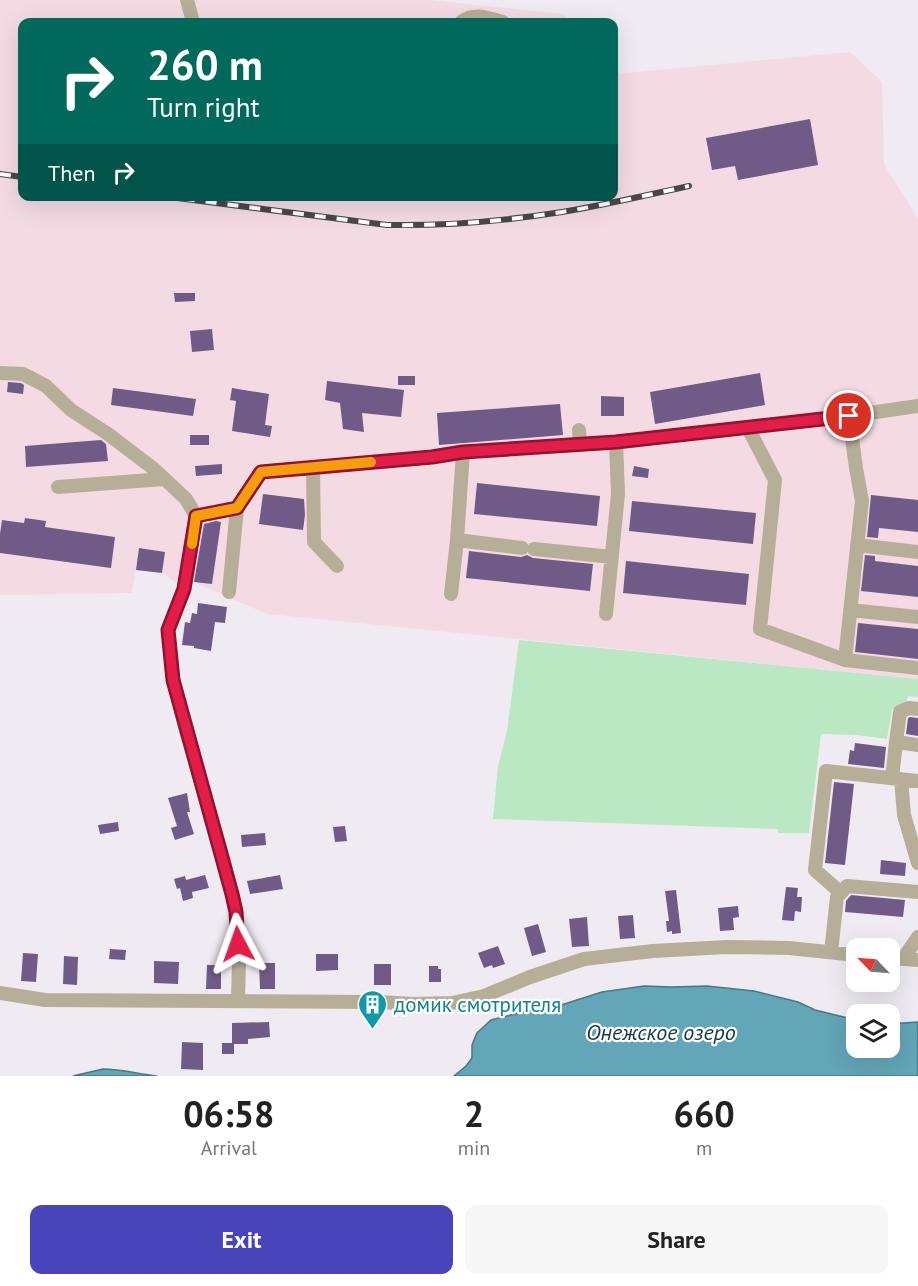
<!DOCTYPE html>
<meta charset="utf-8">
<style>
:root{--surface:#fff;--page:#f6f6f6;--text:#222;--muted:#767676;--accent:#4845bb}
body{margin:0;font-family:"PT Sans",sans-serif;background:var(--page);color:var(--text);height:100vh;display:flex;flex-direction:column;font-size:22px;white-space:nowrap}
*{box-sizing:border-box;margin:0}
p{font-size:20px;color:var(--muted)}
.icon{flex:none;width:33px;height:33px;fill:none;stroke:currentColor;stroke-width:2;stroke-linecap:round;stroke-linejoin:round}
.map{position:relative;height:1076px;overflow:hidden}
.sheet{display:flex;flex-direction:column;background:var(--surface);flex:1}
.sheet>*{flex:none}
.top-card{position:absolute;left:18px;top:18px;width:600px;height:183px;border-radius:12px;box-shadow:0 6px 24px #0002;background:#00695c;color:#fff;overflow:hidden}
.needle{width:39px;rotate:295deg}
.controls{position:absolute;left:846px;top:938px;display:grid;gap:12px}
.controls a{display:grid;place-items:center;width:54px;height:54px;border-radius:12px;background:var(--surface);box-shadow:0 6px 24px #0002;font-size:30px}
.pin{position:absolute;display:grid;place-items:center;width:51px;height:51px;color:#fff;margin:-26px;border:3px solid #fff;border-radius:50%;box-shadow:0 2px 6px #0007}
.me{position:absolute;width:66px;margin:-33px;rotate:356deg;stroke-linejoin:round;filter:drop-shadow(0 0 4px #0008)}
.turn{display:flex;align-items:center;gap:21px;height:126px;padding:0 30px;font-size:27px}
.turn .icon{width:78px;height:78px;stroke-width:2.5}
.turn b{display:block;font-size:42px;line-height:51px}
.then{display:flex;align-items:center;height:57px;padding:0 30px;background:#0003;gap:12px;font-size:22px}
.eta{display:flex;justify-content:space-evenly;align-items:center;height:102px;text-align:center}
.eta b{font-size:36px;font-weight:700;line-height:42px}
.cta{display:flex;gap:12px;margin-top:auto;padding:12px 30px}
.cta a{flex:1;height:69px;border-radius:12px;background:var(--accent);color:#fff;font-size:24px;font-weight:700;line-height:69px;text-align:center}
.cta a+a{background:var(--page);color:var(--text)}
.map>svg:first-child{display:block}
</style>
<div class="map">
<svg width="918" height="1076" viewBox="0 0 918 1076">
<rect width="100%" height="100%" fill="#f0ebf2"/>
<path fill="#f4dbe3" d="M0 0H431L563 14 570 22H22V196H614V73L615 74 850 52 882 82 884 164 918 219V679L267 614 191 581 184 589 162 573 136 570 132 593 0 595Z"/>
<path fill="#bae8c2" d="M519 640 918 679V697L908 696 904 709H892L887 739 857 735 821 734 809 833H778V829L493 819 498 766 507 731Z"/>
<path fill="#62a6b7" stroke="#487884" stroke-width="1.5" d="M644 986 672 987 707 986 754 991 798 1002 815 1010 856 1020V1047H890V1024L918 1022V1076H454L466 1066 472 1058V1045L477 1033 491 1020 527 1011 558 1006 602 992Z
M103 1069C121 1069 138 1074 157 1076H73Z"/>
<path fill="#705b88" d="M810 119 818 165 738 180 735 166 712 170 706 138Z
M174 293H195V301L175 302Z
M212 329 214 350 192 352 190 331Z
M760 373 765 405 655 424 650 392Z
M398 376H415V385H398Z
M327 381 404 390 401 417 362 413 364 432 343 429 340 403 325 400Z
M8 382 21 383 24 385 23 394 7 392Z
M113 388 196 399 193 416 111 405Z
M232 388 269 394 265 425 272 426 270 437 232 431 236 401 230 400Z
M601 396 624 397V416H601Z
M560 404 563 435 439 445 437 413Z
M190 435H209V445H190Z
M101 440 106 444 108 461 26 467 25 446Z
M222 464V474L196 476 195 466Z
M634 466 649 469 648 478 632 476Z
M477 483 600 496 597 526 474 514Z
M263 494 304 499 305 515 303 530 259 524Z
M871 495 918 500V532L879 528 878 538 867 537Z
M632 501 756 513 753 544 629 531Z
M25 518 46 521 45 527 115 537 111 568 0 553V534L2 520 24 523Z
M216 521 221 522 212 584 194 582 204 524Z
M139 548 165 552 162 573 136 570Z
M469 551 521 557 527 555 533 558 593 564 590 591 466 578Z
M865 555 875 556V561L918 566V597L861 591Z
M626 561 749 574 746 605 623 593Z
M198 603 227 607 225 623 215 622 211 651 194 648V646L182 645 185 622 190 623 192 613 197 614Z
M858 623 918 629V659L855 652Z
M910 717 918 718V736L906 734 908 718Z
M855 743 886 747 884 768 848 764 850 750 854 751Z
M834 782 854 784 845 865 825 863Z
M187 793 190 812H187L194 834 175 840 171 828 177 826 168 798Z
M118 822 119 831 100 834 98 825Z
M345 826 347 841 335 842 333 827Z
M265 833 266 845 242 847 241 835Z
M881 860 906 863 905 876 880 874Z
M205 875 209 888 192 892 193 898 183 901 180 888 177 889 174 879 185 876 186 880Z
M280 875 283 889 250 894 247 881Z
M786 887 798 888 797 897H802L801 912 795 911 794 921 782 920Z
M676 890 681 933 672 934V931L667 932 666 921H669L665 891Z
M851 895 905 900 903 917 845 912 846 901Z
M738 906 739 917 733 918 734 930 720 931 718 908Z
M633 915 635 938 620 939 618 916Z
M587 917 589 946 572 947 569 919Z
M538 924 546 952 532 956 524 928Z
M498 946 505 964 493 968 492 965 484 968 478 953Z
M110 949 126 950 125 960 109 959Z
M23 953 38 954 36 982 21 981Z
M316 954H338V970L316 971Z
M64 956 78 957 77 985 63 984Z
M154 961 179 962 178 984 154 983Z
M259 963H275V989H260Z
M374 964H391V985H374Z
M207 965H221V989H206Z
M429 966H438V969H441V982H429Z
M269 1022 270 1037 248 1039V1044H234V1054H222V1043H232V1023Z
M182 1042 203 1043V1070L181 1069Z"/>
<g fill="none" stroke-linecap="round" stroke-linejoin="round">
<path stroke="#b6ae97" stroke-width="14" d="M187 0 193 22
M461 22C474 12 488 18 503 22
M0 373 23 374 46 386 71 410 108 434 154 469 186 499 196 516 184 589 168 630 173 679 185 727 223 858 236 912 239 960 238 1000
M748 428 775 480 760 629 845 660 918 668
M579 430 580 445
M313 467 314 542 337 566
M58 487 164 479
M237 508 261 472 432 457 463 452 616 442 849 416 918 406
M196 516 237 508 229 592
M457 540 522 548
M857 545 918 552
M534 549 612 557
M451 594 457 540 463 452
M850 610 918 617
M606 614 618 494 616 442
M845 660 862 501 856 468 849 416
M896 742 900 712 909 708 918 709
M892 778 896 742 918 745
M901 779 904 815 918 863
M841 893 815 870 826 771 918 781
M831 952 837 897 847 886 918 892
M890 958 918 960
M903 959 918 937
M0 993 45 1000 380 1002 413 1004 452 1003 484 996 530 977 584 959 653 951 727 947 789 948 856 955"/>
<defs>
<path id="rail" d="M0 174 22 177
M162 196 387 225C446 226 504 221 562 212 605 205 647 195 689 186"/>
</defs>
<use href="#rail" stroke="#49474a" stroke-width="6"/>
<use href="#rail" stroke="#fff" stroke-width="4" stroke-dasharray="11" stroke-linecap="butt"/>
</g>
<g fill="none" stroke-linecap="round" stroke-linejoin="round">
<defs>
<path id="route" d="M238 944 236 912 232 894 173 680 168 630 184 589 196 516 237 508 261 472 432 457 463 452 616 442 849 416"/>
</defs>
<use href="#route" stroke="#92132f" stroke-width="15"/>
<use href="#route" stroke="#e11d48" stroke-width="10"/>
<path stroke="#f59e0b" stroke-width="10" d="M192 544 196 516 237 508 261 472 371 462"/>
</g>
<defs>
<symbol id="building-pin" viewBox="-11 -11 22 30"><path d="M0 17L-7.5 6A9.5 9.5 0 1 1 7.5 6Z" fill="#0f9aa8" stroke="#fff"/><path d="M-4-6H4V6H1V3H-1V6H-4ZM-2.5-4.3h1.7v1.8h-1.7ZM.8-4.3h1.7v1.8H.8ZM-2.5-1h1.7V.8h-1.7ZM.8-1h1.7V.8H.8Z" fill="#fff"/></symbol>
</defs>
<g fill-rule="evenodd">
<use href="#building-pin" x="356" y="988" width="33" height="45"/>
</g>
<g text-anchor="middle" dominant-baseline="central" stroke-width="4.5" stroke-linejoin="round" paint-order="stroke">
<g font-size="21" fill="#0d838f" stroke="#fff" text-anchor="start">
<text x="394" y="1004">домик смотрителя</text>
</g>
<g font-size="22" font-style="italic" fill="#173941" stroke="#fff">
<text x="661" y="1032">Онежское озеро</text>
</g>
</g>
</svg>
<div class="controls">
<a><svg class="needle" viewBox="-14 -14 28 28"><path d="M0-13l5 13h-10z" fill="#e53935"/><path d="M0 13l5-13h-10z" fill="#767676"/></svg></a>
<a><svg class="icon" aria-label="layers" viewBox="0 0 24 24"><path d="M12 4l9 5-9 5-9-5zM3 14l9 5 9-5"/></svg></a>
</div>
<div class="pin" style="left:849px;top:416px;background:#d93025"><svg class="icon" aria-label="arrive" viewBox="0 0 24 24"><path d="M6 21V4h12l-3 4 3 4H6"/></svg></div>
<svg class="me" style="left:238px;top:944px" viewBox="-20 -20 40 40"><path d="M0-17L14 15 0 8-14 15z" fill="#e11d48" stroke="#fff" stroke-width="4"/></svg>
<div class="top-card">
<div class="turn"><svg class="icon" aria-label="right" viewBox="0 0 24 24"><path d="M7 20v-9h11M14 6l5 5-5 5"/></svg><div><b>260 m</b>Turn right</div></div>
<div class="then">Then<svg class="icon" aria-label="right" viewBox="0 0 24 24"><path d="M7 20v-9h11M14 6l5 5-5 5"/></svg></div>
</div>
</div>
<section class="sheet">
<div class="eta">
<div><b>06:58</b><p>Arrival</p></div>
<div><b>2</b><p>min</p></div>
<div><b>660</b><p>m</p></div>
</div>
<div class="cta"><a>Exit</a><a>Share</a></div>
</section>
